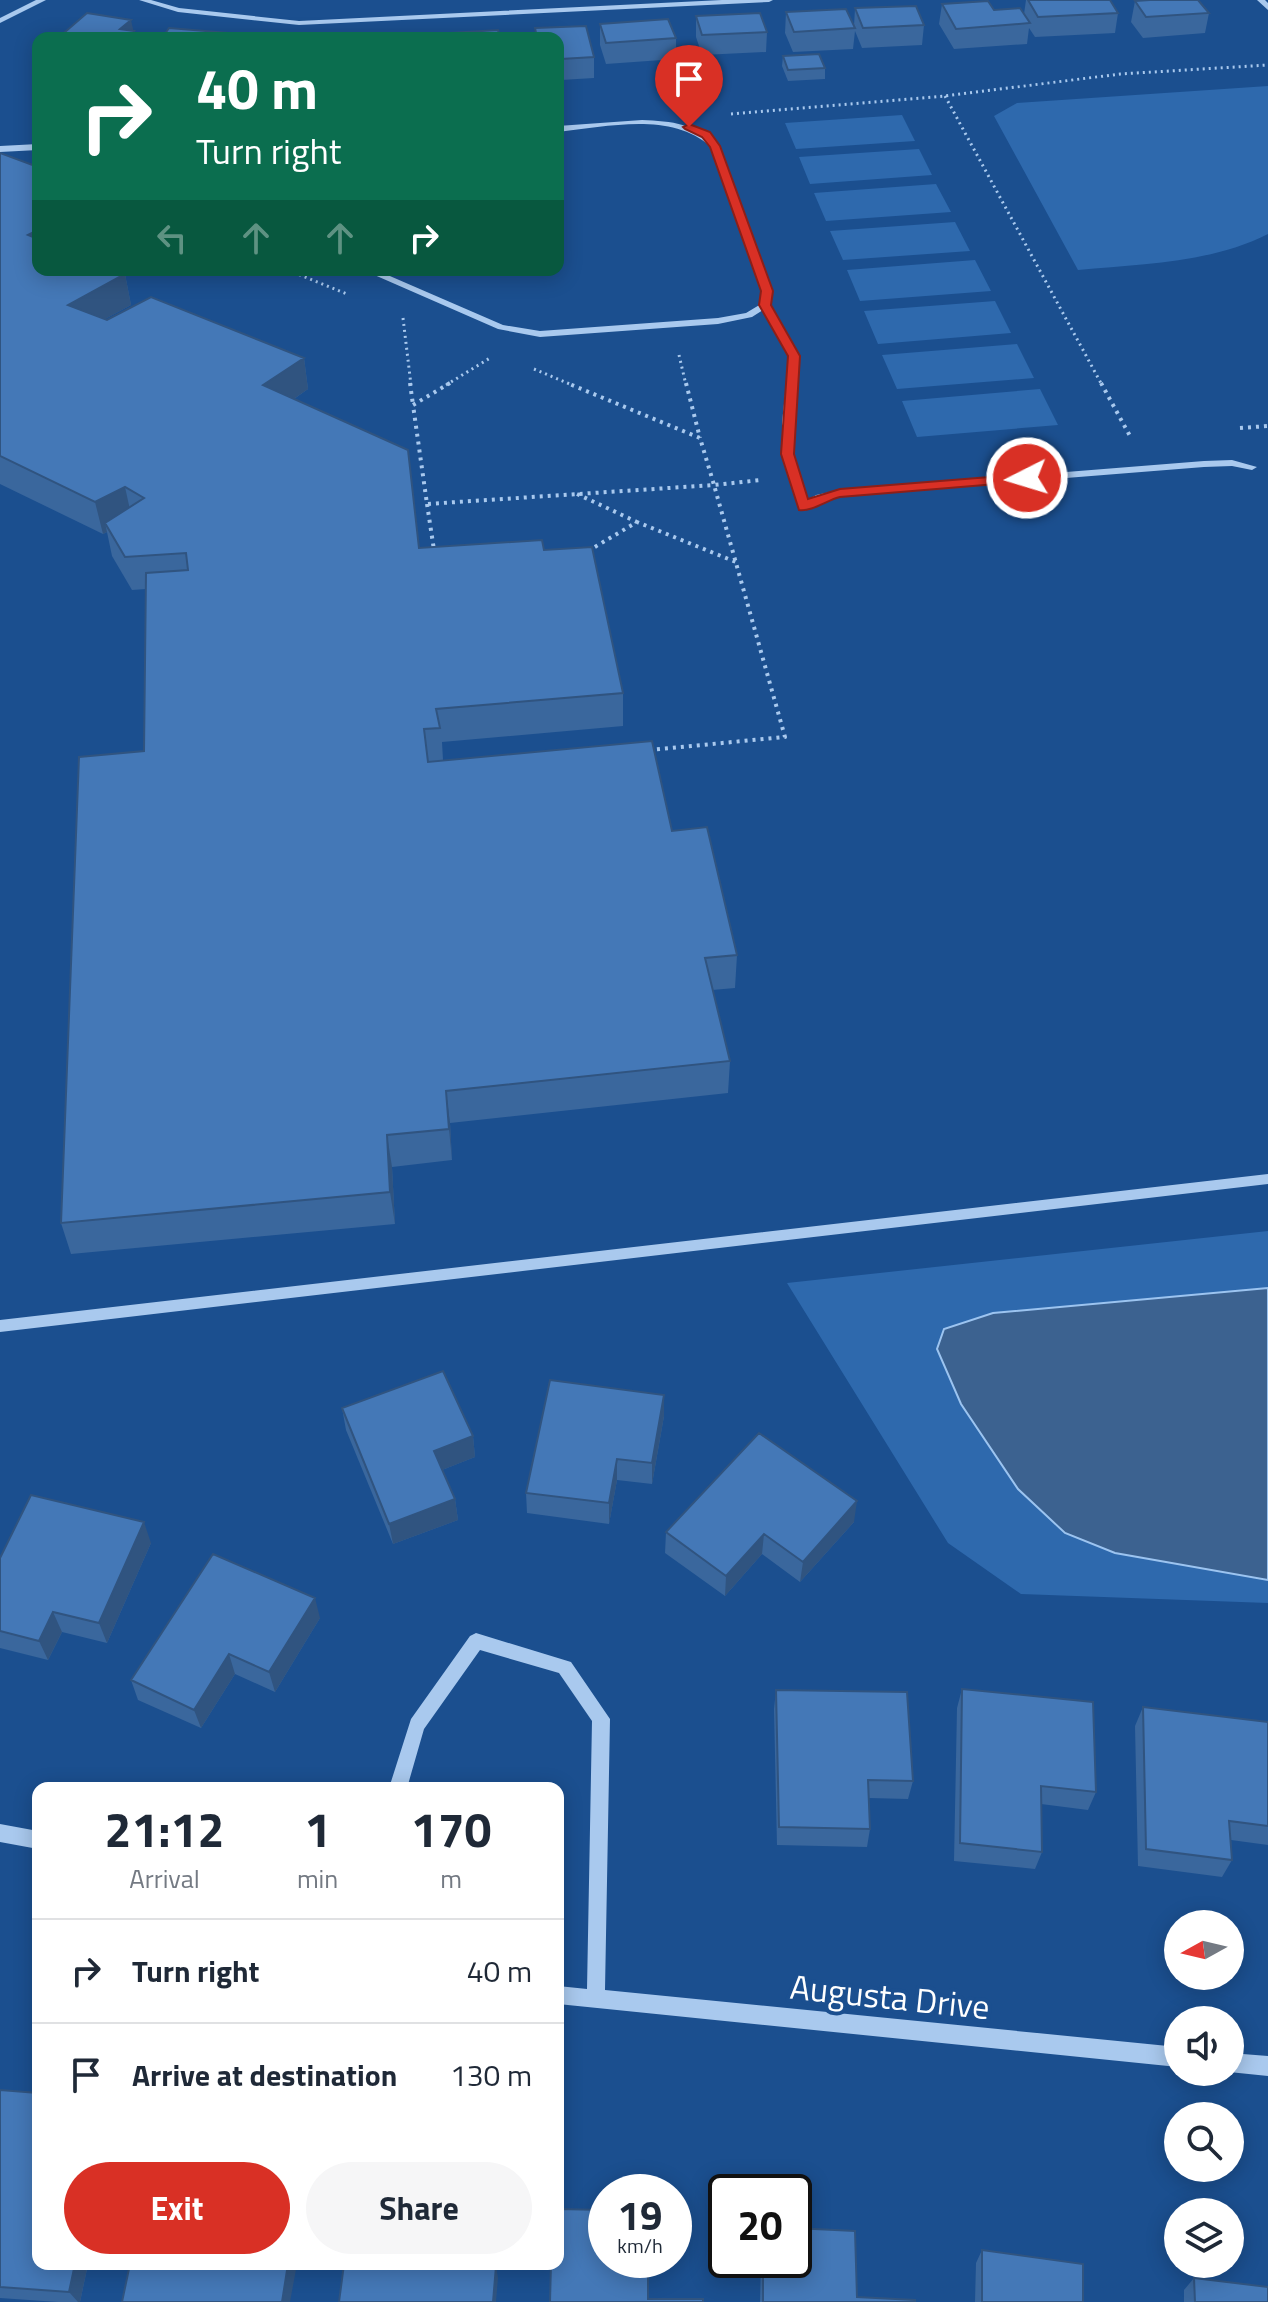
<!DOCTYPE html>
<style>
:root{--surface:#fff;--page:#f6f6f7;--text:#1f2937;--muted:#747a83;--line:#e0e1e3;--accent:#d93025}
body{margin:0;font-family:"Titillium Web",sans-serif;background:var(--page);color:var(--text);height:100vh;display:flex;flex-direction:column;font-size:30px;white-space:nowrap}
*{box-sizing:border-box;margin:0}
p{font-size:26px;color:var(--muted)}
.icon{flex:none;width:44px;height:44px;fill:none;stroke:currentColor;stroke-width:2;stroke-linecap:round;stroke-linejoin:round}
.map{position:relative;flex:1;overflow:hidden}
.details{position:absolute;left:32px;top:1782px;width:532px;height:488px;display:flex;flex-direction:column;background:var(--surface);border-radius:16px;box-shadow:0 4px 20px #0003}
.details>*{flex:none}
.hud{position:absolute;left:32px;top:32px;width:532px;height:244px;border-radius:16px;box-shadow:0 4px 20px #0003;background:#0b6e4f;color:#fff;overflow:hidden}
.needle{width:52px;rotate:262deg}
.buttons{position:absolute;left:1164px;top:1910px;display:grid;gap:16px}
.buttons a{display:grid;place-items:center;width:80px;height:80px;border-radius:50%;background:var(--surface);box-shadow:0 4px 20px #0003;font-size:40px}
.speed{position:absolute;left:588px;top:2174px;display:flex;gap:16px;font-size:40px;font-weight:700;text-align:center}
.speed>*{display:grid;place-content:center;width:104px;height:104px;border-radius:50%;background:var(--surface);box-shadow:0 4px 20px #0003;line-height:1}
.speed small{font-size:20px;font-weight:400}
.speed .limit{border:4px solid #111;border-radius:12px;background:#fff;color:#111}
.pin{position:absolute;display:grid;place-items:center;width:68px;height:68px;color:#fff;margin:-82px -34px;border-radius:50% 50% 50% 0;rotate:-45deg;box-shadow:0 0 8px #0007}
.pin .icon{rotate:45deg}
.me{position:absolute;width:88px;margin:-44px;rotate:265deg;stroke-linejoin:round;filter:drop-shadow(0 0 6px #0008)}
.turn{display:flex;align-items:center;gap:28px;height:168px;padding:0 32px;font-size:36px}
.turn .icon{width:104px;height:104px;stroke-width:2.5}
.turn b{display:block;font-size:56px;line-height:68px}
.lanes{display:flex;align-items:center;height:76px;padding:0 32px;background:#0003;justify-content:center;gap:40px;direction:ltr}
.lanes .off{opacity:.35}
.eta{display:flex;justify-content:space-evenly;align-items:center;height:136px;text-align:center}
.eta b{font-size:48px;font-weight:700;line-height:56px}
.action{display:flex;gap:16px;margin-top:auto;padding:16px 32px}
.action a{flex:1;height:92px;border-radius:48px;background:var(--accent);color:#fff;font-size:32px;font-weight:700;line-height:92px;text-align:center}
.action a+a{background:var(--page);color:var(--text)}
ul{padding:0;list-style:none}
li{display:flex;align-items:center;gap:24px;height:104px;padding:0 32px;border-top:2px solid var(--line)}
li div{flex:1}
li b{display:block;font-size:30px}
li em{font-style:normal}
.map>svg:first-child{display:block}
</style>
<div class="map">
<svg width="1268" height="2302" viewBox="0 0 1268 2302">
<rect width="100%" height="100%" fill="#1b4f8f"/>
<path fill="#2e69ad" d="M1268 86V234C1211 263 1141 264 1078 270L994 116 1017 103Z
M902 115 915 141 796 149 785 123Z
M919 149 932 175 810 184 799 157Z
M936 184 951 212 826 221 814 193Z
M955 222 970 251 843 260 830 231Z
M975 260 991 291 860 301 847 270Z
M995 301 1011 333 878 344 864 311Z
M1017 344 1034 378 897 389 882 355Z
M1040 389 1058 425 917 437 902 401Z
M1268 1231V1603L1021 1594 948 1543 787 1283Z"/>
<path fill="#3c6290" stroke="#9cc4f0" stroke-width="2" d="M1268 1288V1580L1115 1553 1065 1533 1018 1489 961 1404 937 1349 944 1329 993 1313Z"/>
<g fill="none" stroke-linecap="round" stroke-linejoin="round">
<path stroke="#a9c9ee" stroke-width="3" stroke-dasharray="2 4" stroke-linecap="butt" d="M945 96 1102 385
M731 114 945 96 1120 74 1268 65
M288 270 347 294
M403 318 411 385
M679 355 686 385
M534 369 572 385
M446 385 490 358"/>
<path stroke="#a9c9ee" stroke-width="4" stroke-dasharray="3 5" stroke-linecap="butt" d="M410 383 413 405
M450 383 413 405 427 504 714 485 700 438 567 383
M686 383 700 438
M1101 383 1130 436
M1240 428 1268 426
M577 494 637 522
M427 504 434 550
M588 551 637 522 736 562
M649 750 785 737 714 485 761 480"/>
<path fill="#a9c9ee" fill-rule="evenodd" d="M36 0H46L0 23V18Z
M139 0H151L179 8 299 21 722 0H773L769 2 299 25 178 12Z
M1257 0H1265L1268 3V10Z
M642 120C671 121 698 124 719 146L772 291 770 305 799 356 792 423 793 454 807 501 816 495 840 490 1204 461 1232 460 1257 467 1252 470 1232 466 1204 467 840 496 823 499 804 511 799 508 783 454 782 423 789 356 763 310 752 317 718 324 540 337 498 329 363 270H376L503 325 540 331 718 318 746 313 761 304 762 291 711 147C671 111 607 127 558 132V126Z
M38 144V150L0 152V146Z
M1268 1174V1184L0 1332V1320Z
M476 1633 571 1662 610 1719 605 1990 1178 2047V2067L558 2004V1986L587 1989 592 1721 559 1673 480 1650 424 1729 407 1788H389L411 1719 470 1636Z
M0 1824 38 1831V1849L0 1842Z
M1230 2053 1268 2056V2076L1229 2072Z"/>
</g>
<path fill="#3a679d" d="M1026 0H1110L1118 13 1115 33 1035 37 1029 28 1027 44 954 49 939 24 942 4 1024 14Z
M1143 0H1198L1209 13 1205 33 1143 38 1131 22 1135 1Z
M855 8 924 25 922 45 862 48 855 31 853 49 793 52 785 33 786 12 854 26Z
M696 16 767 32 766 52 702 55 696 37Z
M600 24 676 38V59L606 64 600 45Z
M586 26 594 57V78L561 80 558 66V38H535V28Z
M783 56 825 68V79L788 81 782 66Z
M0 153 38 270 125 274 131 305 105 319 304 358 308 389 294 399 419 548 544 550 623 693V726L442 742 443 760 672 831 737 955 735 988 712 990 730 1061 728 1093 450 1123 452 1160 392 1167 395 1224 71 1254 61 1223 144 751 146 589 132 590 112 556 107 532 103 534 0 484Z
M342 1408 473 1436 475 1457 442 1470 455 1499 458 1520 393 1544 346 1430Z
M664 1416 652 1484 617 1480 609 1524 527 1513 526 1493Z
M854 1522 800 1582 762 1554 725 1596 665 1553 666 1532Z
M151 1543 107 1643 62 1632 48 1660 0 1648V1558Z
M320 1618 275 1692 235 1674 201 1728 138 1700 131 1680Z
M962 1689 1096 1792 1088 1810 1041 1804 1042 1852 1035 1869 954 1861 957 1708Z
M776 1690 913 1781 908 1799 869 1798 870 1829 867 1847 777 1845 774 1709Z
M1143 1707 1268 1722V1845L1231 1840 1232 1860 1222 1877 1138 1866 1135 1726Z
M0 2090 38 2264H88L80 2302H58L0 2298Z
M982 2250 1083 2302H975L976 2263Z
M761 2260H794L857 2297 915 2302H760Z
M1194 2278 1268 2302H1184V2290Z"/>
<path fill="#305480" d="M131 20 135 38H122L120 29Z
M38 230V264L28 235Z
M125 274 131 305 74 336 68 305Z
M304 358 308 389 268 417 263 385Z
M125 487 132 519 105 523 107 532 103 534 95 502Z
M446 1091 450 1123 452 1160 449 1129Z
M387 1135 392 1167 395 1224 390 1192Z
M664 1395V1416L652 1484V1463Z
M473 1436 475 1457 437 1472 434 1451Z
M617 1459V1480L609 1524V1503Z
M455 1499 458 1520 393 1544 389 1524Z
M857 1501 854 1522 800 1582 803 1562Z
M144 1522 151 1543 107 1643 99 1623Z
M764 1534 762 1554 725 1596 726 1576Z
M315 1598 320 1618 275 1692 269 1672Z
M53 1612 62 1632 48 1660 39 1641Z
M229 1654 235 1674 201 1728 194 1710Z
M75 2264H88L80 2302H78L69 2292Z
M288 2264H297L290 2302H282Z
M496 2266 498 2278 496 2302H493Z"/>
<path fill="#4478b7" stroke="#305480" stroke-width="2" d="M1028 0H1110L1118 13 1038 17Z
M1150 0H1198L1209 13 1146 17 1135 1Z
M988 1 994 10 1020 8 1030 23 956 29 942 4Z
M916 6 924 25 863 28 855 8Z
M846 9 855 28 794 32 786 12Z
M87 13 131 20 120 29 134 31 126 38H58Z
M760 13 767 32 702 35 696 16Z
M668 19 676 38 606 43 600 24Z
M586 26 594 57 561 59 558 38H537L535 28Z
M169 28 230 33 226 38H162Z
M498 30 500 38H418L417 35Z
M409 36 410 38H379Z
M819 54 825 68 788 70 783 56Z
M0 153 38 167V230L28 235 38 239V270H116L125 274 68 305 107 320 151 297 304 358 263 385 408 450 419 548 542 540 544 550 592 547 623 693 436 709 440 728 424 729 428 762 652 741 672 831 707 827 737 955 705 958 730 1061 446 1091 449 1129 387 1135 390 1192 61 1223 79 757 144 751 146 573 188 570 186 553 125 557 105 523 144 498 125 487 95 502 0 456Z
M443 1371 473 1436 434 1451 455 1499 389 1524 342 1408Z
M550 1380 664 1395 652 1463 617 1459 609 1503 526 1493Z
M759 1433 857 1501 803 1562 764 1534 726 1576 666 1532Z
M31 1495 144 1522 99 1623 53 1612 39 1641 0 1631V1558Z
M213 1554 315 1598 269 1672 229 1654 194 1710 131 1680Z
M962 1689 1093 1702 1096 1792 1041 1786 1042 1852 960 1843Z
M776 1690 907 1692 913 1781 868 1780 870 1829 779 1827Z
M1143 1707 1268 1722V1826L1229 1821 1232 1860 1146 1849Z
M0 2090 38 2093V2264H75L69 2292 0 2287Z
M558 2209 606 2210V2260H648V2299H703V2302H550L551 2264H558Z
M794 2228 855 2231 857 2297 915 2300V2302H763V2260H794Z
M982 2250 1083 2264V2302H982Z
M130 2264H288L282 2302H122Z
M344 2264H475L496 2266 493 2302H339Z
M1194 2278 1268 2287V2302H1195Z"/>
<path fill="#d93025" stroke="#8d1f18" stroke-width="2" d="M689 124 710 132 720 146 773 291 771 305 800 356 794 454 808 499 840 489 1027 474 1034 478 1032 481 840 497C827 500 812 512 799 510L781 454 788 356 759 305 761 291 710 147 702 137 685 129 683 127Z"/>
<g text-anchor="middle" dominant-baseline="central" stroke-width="8" stroke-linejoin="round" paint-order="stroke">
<g font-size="34" fill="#fff" stroke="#1b4f8f">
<text transform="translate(890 1996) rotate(6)">Augusta Drive</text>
</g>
</g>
</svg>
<div class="buttons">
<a><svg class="needle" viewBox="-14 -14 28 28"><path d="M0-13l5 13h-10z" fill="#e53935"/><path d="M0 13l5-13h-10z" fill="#747a83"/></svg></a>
<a><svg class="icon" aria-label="sound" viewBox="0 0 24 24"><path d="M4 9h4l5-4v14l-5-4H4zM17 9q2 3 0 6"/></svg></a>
<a><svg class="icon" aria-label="search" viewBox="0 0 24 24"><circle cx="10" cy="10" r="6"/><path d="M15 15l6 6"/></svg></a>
<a><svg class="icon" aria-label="layers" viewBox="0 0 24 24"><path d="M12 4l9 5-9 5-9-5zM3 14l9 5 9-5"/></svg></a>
</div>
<div class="speed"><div>19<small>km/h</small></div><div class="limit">20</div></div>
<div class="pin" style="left:689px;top:127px;background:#d93025"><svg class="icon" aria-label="arrive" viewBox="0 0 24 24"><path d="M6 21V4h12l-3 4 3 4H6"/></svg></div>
<svg class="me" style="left:1027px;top:478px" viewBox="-20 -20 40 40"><circle r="17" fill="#d93025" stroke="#fff" stroke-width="3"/><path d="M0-11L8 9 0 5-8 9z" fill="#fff"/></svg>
<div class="hud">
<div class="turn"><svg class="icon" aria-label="right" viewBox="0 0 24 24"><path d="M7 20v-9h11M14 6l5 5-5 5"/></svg><div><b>40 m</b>Turn right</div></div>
<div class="lanes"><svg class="icon off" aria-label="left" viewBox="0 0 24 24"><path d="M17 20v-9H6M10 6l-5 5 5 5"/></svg><svg class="icon off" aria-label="ahead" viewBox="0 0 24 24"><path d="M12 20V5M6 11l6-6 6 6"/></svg><svg class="icon off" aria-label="ahead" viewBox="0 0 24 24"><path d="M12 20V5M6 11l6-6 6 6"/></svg><svg class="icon" aria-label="right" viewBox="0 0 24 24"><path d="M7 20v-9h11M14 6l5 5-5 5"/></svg></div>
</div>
<section class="details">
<div class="eta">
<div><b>21:12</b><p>Arrival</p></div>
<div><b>1</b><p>min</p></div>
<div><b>170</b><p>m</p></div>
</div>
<ul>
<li><svg class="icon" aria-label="right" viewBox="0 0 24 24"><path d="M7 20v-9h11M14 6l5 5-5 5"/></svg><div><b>Turn right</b></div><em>40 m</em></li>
<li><svg class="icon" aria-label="arrive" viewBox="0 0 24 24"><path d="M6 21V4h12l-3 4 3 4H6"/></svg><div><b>Arrive at destination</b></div><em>130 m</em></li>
</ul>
<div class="action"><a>Exit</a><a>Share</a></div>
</section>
</div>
